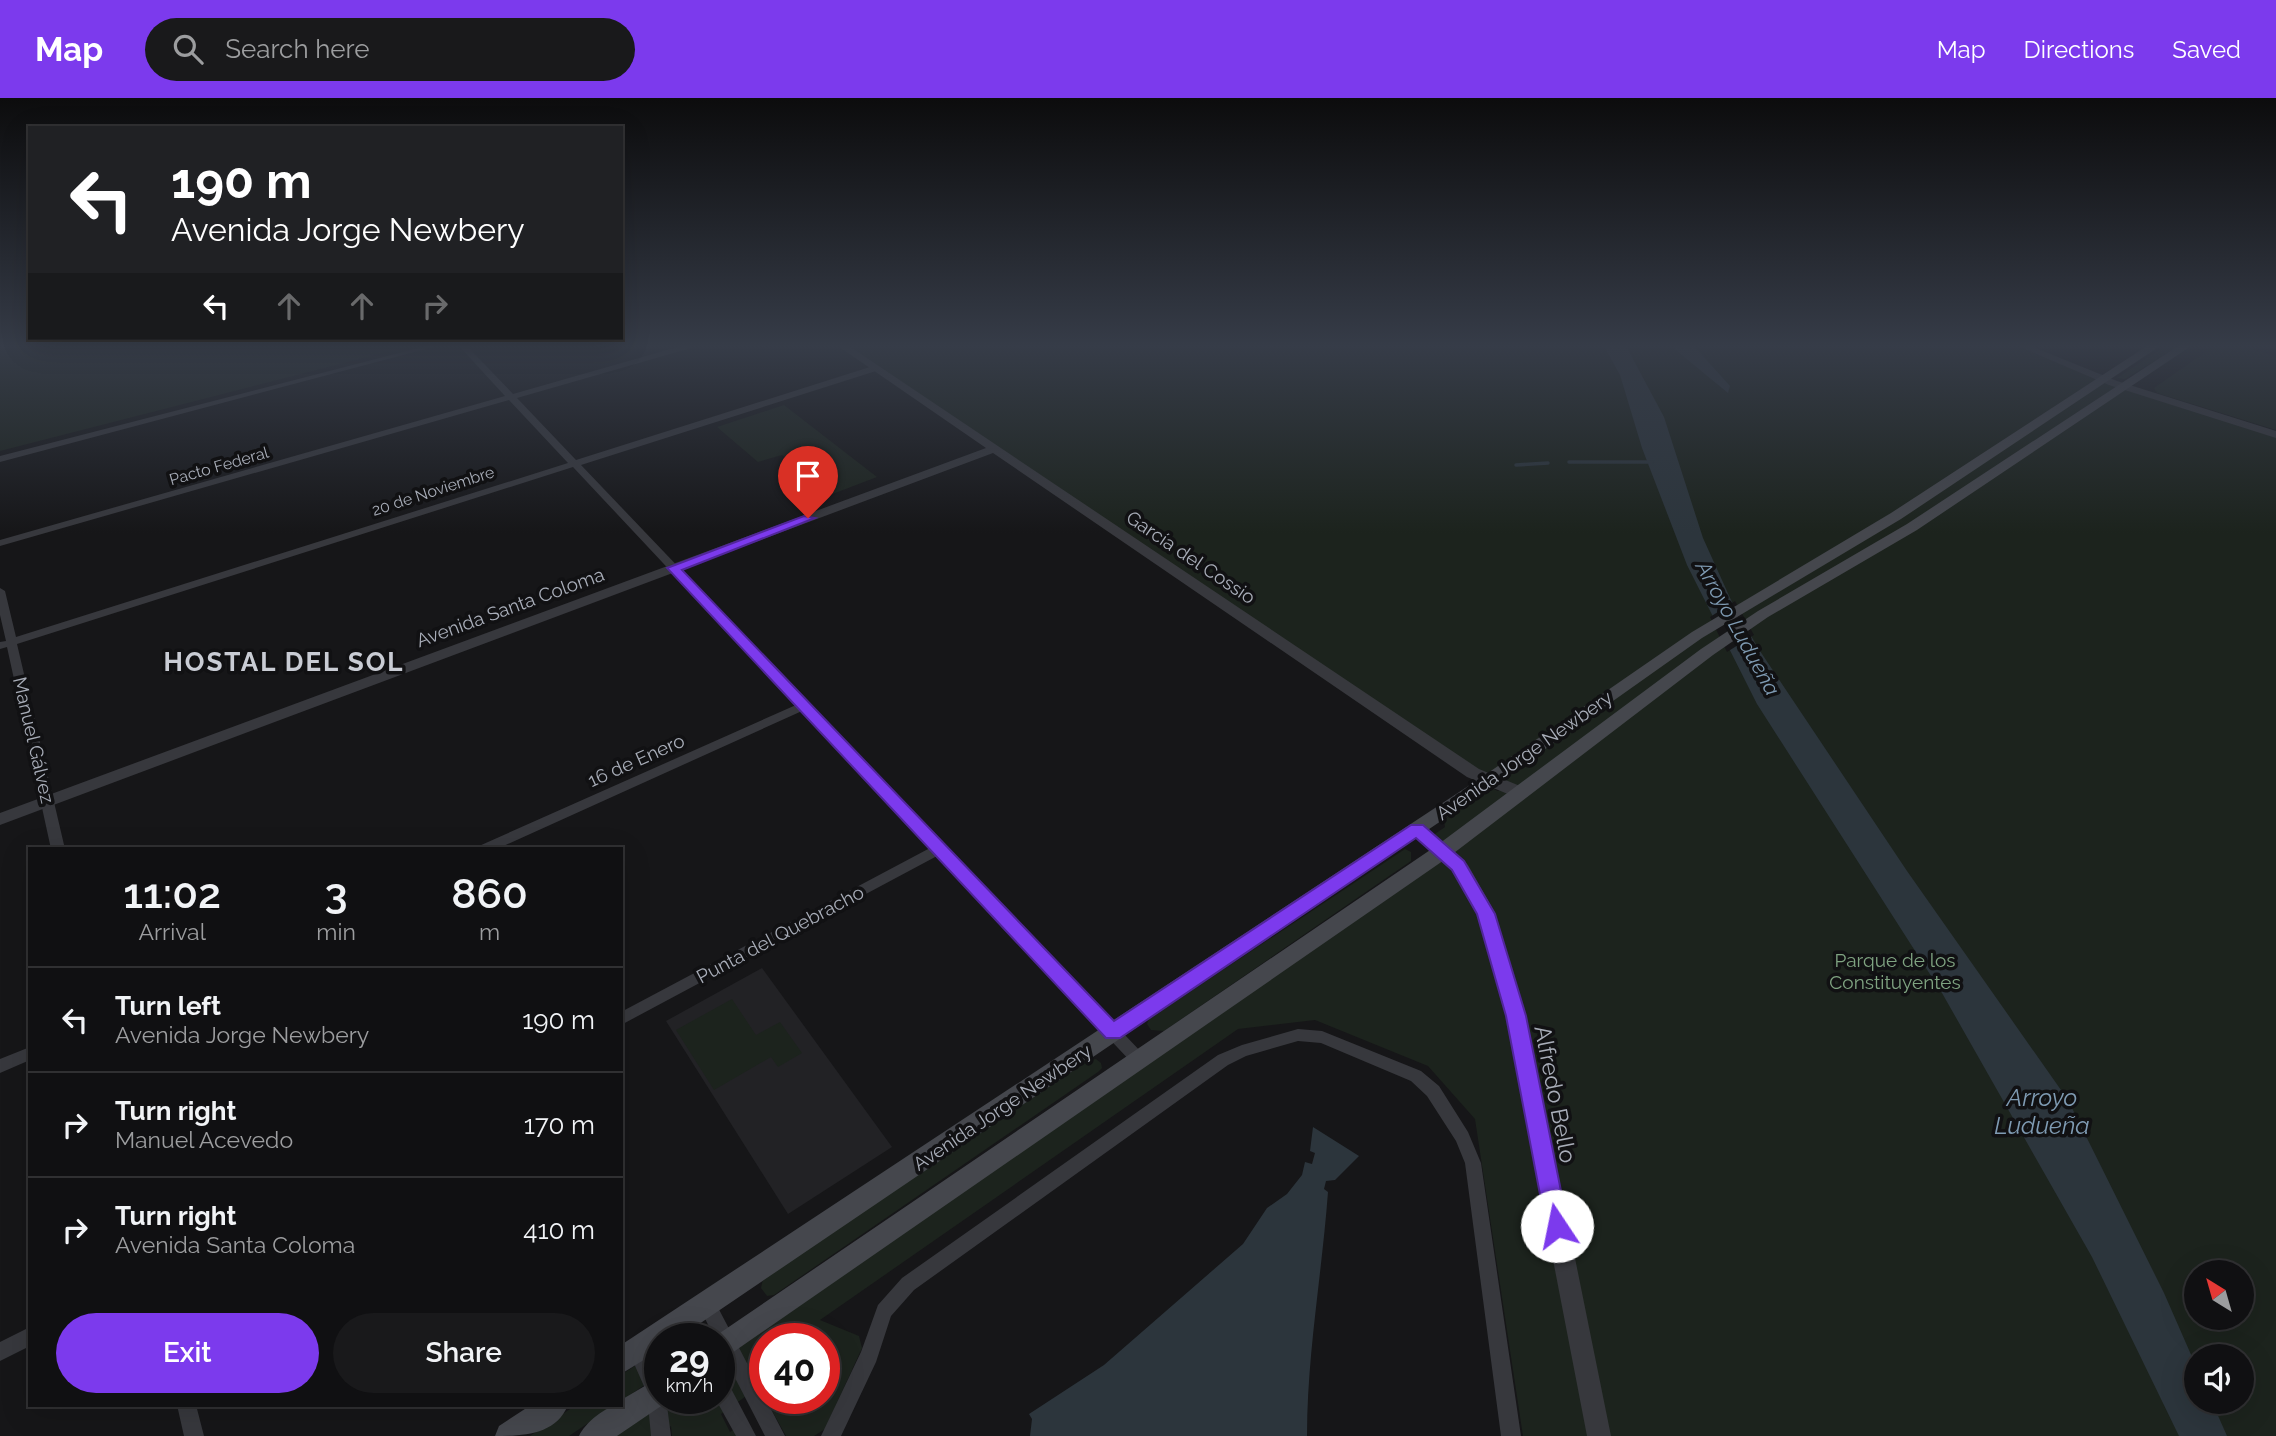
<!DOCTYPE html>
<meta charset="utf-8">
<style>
:root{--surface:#101012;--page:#19191b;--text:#f1f3f6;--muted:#9c9d9f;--line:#303032;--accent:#7c3aed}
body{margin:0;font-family:Raleway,sans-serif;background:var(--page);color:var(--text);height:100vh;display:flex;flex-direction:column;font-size:26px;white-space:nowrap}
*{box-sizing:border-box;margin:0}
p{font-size:23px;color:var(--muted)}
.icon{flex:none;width:38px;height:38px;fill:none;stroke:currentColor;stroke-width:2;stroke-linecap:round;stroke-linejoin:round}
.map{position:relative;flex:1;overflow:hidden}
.panel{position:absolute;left:28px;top:749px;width:595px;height:560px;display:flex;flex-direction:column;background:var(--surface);border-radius:0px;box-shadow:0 7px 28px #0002,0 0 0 2px var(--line)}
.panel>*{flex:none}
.guide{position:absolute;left:28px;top:28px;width:595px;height:214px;border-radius:0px;box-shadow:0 7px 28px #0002,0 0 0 2px var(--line);background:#202124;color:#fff;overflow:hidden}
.needle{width:46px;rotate:323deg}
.tools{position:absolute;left:2184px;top:1162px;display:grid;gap:14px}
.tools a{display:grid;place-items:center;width:70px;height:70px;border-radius:50%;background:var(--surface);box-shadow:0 7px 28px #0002,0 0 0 2px var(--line);font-size:35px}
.speed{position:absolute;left:644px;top:1225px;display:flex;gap:14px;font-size:35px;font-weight:700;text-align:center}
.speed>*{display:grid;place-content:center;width:91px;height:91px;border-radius:50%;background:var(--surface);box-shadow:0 7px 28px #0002,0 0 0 2px var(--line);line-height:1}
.speed small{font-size:18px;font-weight:400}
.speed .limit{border:10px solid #d22;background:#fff;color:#111}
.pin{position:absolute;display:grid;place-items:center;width:60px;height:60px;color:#fff;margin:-72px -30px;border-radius:50% 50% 50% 0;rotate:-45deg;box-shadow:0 0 7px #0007}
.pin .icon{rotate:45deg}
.me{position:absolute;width:77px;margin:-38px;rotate:349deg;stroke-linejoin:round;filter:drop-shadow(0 0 5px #0008)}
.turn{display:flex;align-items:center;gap:24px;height:147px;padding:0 28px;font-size:32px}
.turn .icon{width:91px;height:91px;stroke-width:2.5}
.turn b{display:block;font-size:49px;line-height:60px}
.lanes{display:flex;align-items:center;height:66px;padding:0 28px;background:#0003;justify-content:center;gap:35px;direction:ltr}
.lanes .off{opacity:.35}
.eta{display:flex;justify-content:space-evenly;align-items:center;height:119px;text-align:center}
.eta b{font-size:42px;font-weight:600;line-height:49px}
.button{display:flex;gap:14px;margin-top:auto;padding:14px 28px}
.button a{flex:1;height:80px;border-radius:42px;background:var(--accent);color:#fff;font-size:28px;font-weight:600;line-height:80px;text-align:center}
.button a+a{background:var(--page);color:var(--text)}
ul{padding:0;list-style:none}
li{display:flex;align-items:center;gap:21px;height:105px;padding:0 28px;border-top:2px solid var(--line)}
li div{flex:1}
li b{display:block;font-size:26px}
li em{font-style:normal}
header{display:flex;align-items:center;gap:42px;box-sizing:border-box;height:98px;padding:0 35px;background:var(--accent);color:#fff}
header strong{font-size:33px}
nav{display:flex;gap:38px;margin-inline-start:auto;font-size:24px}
.search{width:490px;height:63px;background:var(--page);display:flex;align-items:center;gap:18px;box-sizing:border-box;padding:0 24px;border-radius:38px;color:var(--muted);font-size:26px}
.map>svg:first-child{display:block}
</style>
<header>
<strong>Map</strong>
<div class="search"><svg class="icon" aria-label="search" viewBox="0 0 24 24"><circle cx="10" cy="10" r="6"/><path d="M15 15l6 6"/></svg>Search here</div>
<nav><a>Map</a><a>Directions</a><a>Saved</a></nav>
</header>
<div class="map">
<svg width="2276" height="1338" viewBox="0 0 2276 1338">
<rect width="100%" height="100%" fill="#161618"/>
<path fill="#222225" d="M762 870 892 1049 788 1116 666 923Z"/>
<path fill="#1c231d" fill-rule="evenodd" d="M0 248H410L0 353Z
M843 248H2023L2113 285 2276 337V1338H1523L1475 1021 1428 968 1315 922 1238 931 820 1222 859 1238 862 1250 825 1331 814 1338H786L765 1300H824V1241H765V1299L759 1289 721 1316 730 1334 734 1331 738 1338H672L671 1328 657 1338H593L660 1300H719V1251L1443 754 1429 740 1445 729 1444 722 1486 692 1491 690 1498 693 1507 687 1473 675ZM2196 1174H2242V1220H2196ZM2196 1258H2242V1304H2196Z
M2165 248H2178L2125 281 2117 280Z
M2214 248H2240L2276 258V332L2157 295 2154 290Z
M784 307 877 379 830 397 782 357 758 364 717 329Z
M1405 751 1411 754V763L1164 933 1151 932 1147 926 1149 921Z
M732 901 756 937 780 924 802 955 778 969 771 959 714 992 676 932Z
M1096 961 1101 965 1102 970 1098 974 774 1197 767 1198 761 1190 763 1181 774 1172 1089 962Z
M639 1265 649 1284 621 1303V1277Z
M576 1307H615L569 1338H530Z"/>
<path fill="#2c353c" d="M1604 248H1626L1664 319 1703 440 1731 502 1758 550 1907 773 2068 1002 2164 1195 2196 1268V1304H2212L2227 1338H2179L2092 1159 1942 895 1757 606 1687 467 1642 350 1620 277Z
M1671 248H1694L1730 288 1728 295Z
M1313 1029 1359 1058 1335 1082 1326 1083 1324 1091 1328 1094C1322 1176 1307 1256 1307 1338H1030L1032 1321 1029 1316 1104 1267 1243 1146 1267 1110 1287 1096 1302 1077 1305 1064 1312 1066 1315 1055 1310 1053Z"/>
<path fill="#161618" d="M1735 503 1754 537 1727 554 1710 519Z"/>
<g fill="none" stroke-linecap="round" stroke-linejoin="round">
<path stroke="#2c353c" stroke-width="3.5" d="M1569 364H1652
M1516 367 1548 365"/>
<path fill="#37383d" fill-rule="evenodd" d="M426 248H437L0 364V358Z
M459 248H467L513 296 681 248H692L691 250 517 300 576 362 873 268H879V272L581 367 1144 957 1147 962 1144 967 1139 969 1134 967 937 758 621 927V914L930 750 802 613 497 751H478L479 748 796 607 573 369 17 546 65 751H51L7 549 0 551V544L6 543 0 517V490L5 493 16 539 568 365 509 302 0 448V442L505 298Z
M1298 931 1322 933 1421 973 1439 988 1468 1034 1481 1065 1521 1338H1501L1465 1065 1456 1043 1427 998 1411 983 1321 945 1298 943 1246 958 1228 967 914 1192 891 1218 876 1264 841 1338H821L861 1254 878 1207 902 1180 1218 957 1242 947Z
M30 949V962L0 975V961Z
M707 1197 713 1200 785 1338H765L719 1249V1241H715L698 1206 701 1200Z
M683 1213 689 1216 702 1241H683L674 1222 677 1216Z
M30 1229V1248L0 1263V1244Z
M637 1243 644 1245 660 1282V1300H666L671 1338H651L647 1295 628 1252 630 1245Z
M719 1279 726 1281 756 1338H736L715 1300H719Z
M177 1307H196L204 1338H184Z"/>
<path fill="#37383d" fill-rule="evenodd" d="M838 248H849L1479 671 1527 691 1529 695 1527 699H1515L1467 679 993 355 0 727V715L986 350Z
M2018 248H2031L2117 283 2276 333V340L2109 287Z
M1417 725 1423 727 1468 767 1495 815 1526 918 1611 1338H1587L1506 918 1477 815 1456 775 1411 735 1409 731 1411 727Z"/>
<path fill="#45474d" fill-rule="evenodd" d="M2147 248H2160L1901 421 1702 540 1497 685 677 1241H660V1252L621 1276V1247L1485 677 1692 534 1891 415Z
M2178 248H2191L1917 432 1768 519 1713 557 1450 758 719 1264V1241H711L1436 748 1701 551 1758 513 1907 426Z
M660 1279V1300L670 1302 617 1338H579C585 1325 606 1307 621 1307V1302Z
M531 1307H568C556 1337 523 1338 495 1338L499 1328Z"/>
</g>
<linearGradient id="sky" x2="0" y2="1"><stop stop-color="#0c0c0d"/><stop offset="0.57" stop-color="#363c48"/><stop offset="1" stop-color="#363c48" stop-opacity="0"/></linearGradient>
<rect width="2276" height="435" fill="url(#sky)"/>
<path fill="#7c3aed" stroke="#51269a" stroke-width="2" d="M804 418 815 420 682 472 1114 923 1411 727H1423L1464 763 1495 816 1526 918 1568 1128 1565 1135 1557 1138 1549 1135 1546 1128 1506 918 1477 816 1452 772 1416 740 1120 940H1106L667 470Z"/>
<g text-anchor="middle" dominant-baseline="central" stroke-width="7" stroke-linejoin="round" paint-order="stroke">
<g font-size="16" fill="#a8adb8" stroke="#111113">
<text transform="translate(219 368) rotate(-16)">Pacto Federal</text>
<text transform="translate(433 393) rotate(-18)">20 de Noviembre</text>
</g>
<g font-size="19" fill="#a8adb8" stroke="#111113">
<text transform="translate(1191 459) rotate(34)">García del Cossio</text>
<text transform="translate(510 509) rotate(-20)">Avenida Santa Coloma</text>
<text transform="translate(34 642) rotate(77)">Manuel Gálvez</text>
<text transform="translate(1524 657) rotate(-35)">Avenida Jorge Newbery</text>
<text transform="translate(636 662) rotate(-24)">16 de Enero</text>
<text transform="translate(780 836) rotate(-28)">Punta del Quebracho</text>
<text transform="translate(1002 1009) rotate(-34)">Avenida Jorge Newbery</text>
</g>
<g font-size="19" fill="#7fa381" stroke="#111113">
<text x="1895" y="862">Parque de los<tspan x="1895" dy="22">Constituyentes</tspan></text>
</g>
<g font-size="21" font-style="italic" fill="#7f9bb3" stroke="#111113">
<text transform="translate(1738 530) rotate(61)">Arroyo Ludueña</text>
</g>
<g font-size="23" fill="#a8adb8" stroke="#111113">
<text transform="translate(1556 996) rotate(79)">Alfredo Bello</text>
</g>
<g font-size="24" font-style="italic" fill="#7f9bb3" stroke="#111113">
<text x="2042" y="999">Arroyo<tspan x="2042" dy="28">Ludueña</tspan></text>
</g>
<g font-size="26" font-weight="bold" letter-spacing="2" fill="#c9ccd4" stroke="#111113">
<text x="284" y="564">HOSTAL DEL SOL</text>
</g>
</g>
</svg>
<div class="tools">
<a><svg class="needle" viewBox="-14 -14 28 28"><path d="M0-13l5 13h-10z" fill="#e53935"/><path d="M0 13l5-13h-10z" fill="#9c9d9f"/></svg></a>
<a><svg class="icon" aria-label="sound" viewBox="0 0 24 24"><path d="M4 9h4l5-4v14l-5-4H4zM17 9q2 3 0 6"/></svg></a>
</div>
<div class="speed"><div>29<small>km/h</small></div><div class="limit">40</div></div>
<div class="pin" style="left:808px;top:420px;background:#d93025"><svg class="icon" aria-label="arrive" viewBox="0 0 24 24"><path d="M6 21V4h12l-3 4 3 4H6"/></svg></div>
<svg class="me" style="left:1557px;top:1128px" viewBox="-20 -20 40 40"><circle r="19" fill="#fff"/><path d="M0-13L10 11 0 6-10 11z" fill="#7c3aed"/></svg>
<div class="guide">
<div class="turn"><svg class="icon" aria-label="left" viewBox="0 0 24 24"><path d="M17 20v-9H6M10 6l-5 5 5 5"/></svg><div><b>190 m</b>Avenida Jorge Newbery</div></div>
<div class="lanes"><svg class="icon" aria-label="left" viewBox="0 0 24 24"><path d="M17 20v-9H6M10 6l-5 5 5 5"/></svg><svg class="icon off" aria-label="ahead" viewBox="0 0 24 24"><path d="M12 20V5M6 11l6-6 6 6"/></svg><svg class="icon off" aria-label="ahead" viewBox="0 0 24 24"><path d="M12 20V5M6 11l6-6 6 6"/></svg><svg class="icon off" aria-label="right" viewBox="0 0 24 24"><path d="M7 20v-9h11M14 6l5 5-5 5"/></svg></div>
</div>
<section class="panel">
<div class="eta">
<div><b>11:02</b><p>Arrival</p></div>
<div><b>3</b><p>min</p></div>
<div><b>860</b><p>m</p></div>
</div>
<ul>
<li><svg class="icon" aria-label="left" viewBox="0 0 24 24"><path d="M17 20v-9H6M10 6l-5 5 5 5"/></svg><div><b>Turn left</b><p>Avenida Jorge Newbery</p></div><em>190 m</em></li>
<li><svg class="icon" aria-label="right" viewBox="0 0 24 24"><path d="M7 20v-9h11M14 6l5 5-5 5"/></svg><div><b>Turn right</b><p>Manuel Acevedo</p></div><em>170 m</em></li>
<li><svg class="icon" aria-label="right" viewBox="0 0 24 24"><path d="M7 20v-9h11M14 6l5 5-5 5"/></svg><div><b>Turn right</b><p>Avenida Santa Coloma</p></div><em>410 m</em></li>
</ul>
<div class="button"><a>Exit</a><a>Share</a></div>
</section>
</div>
